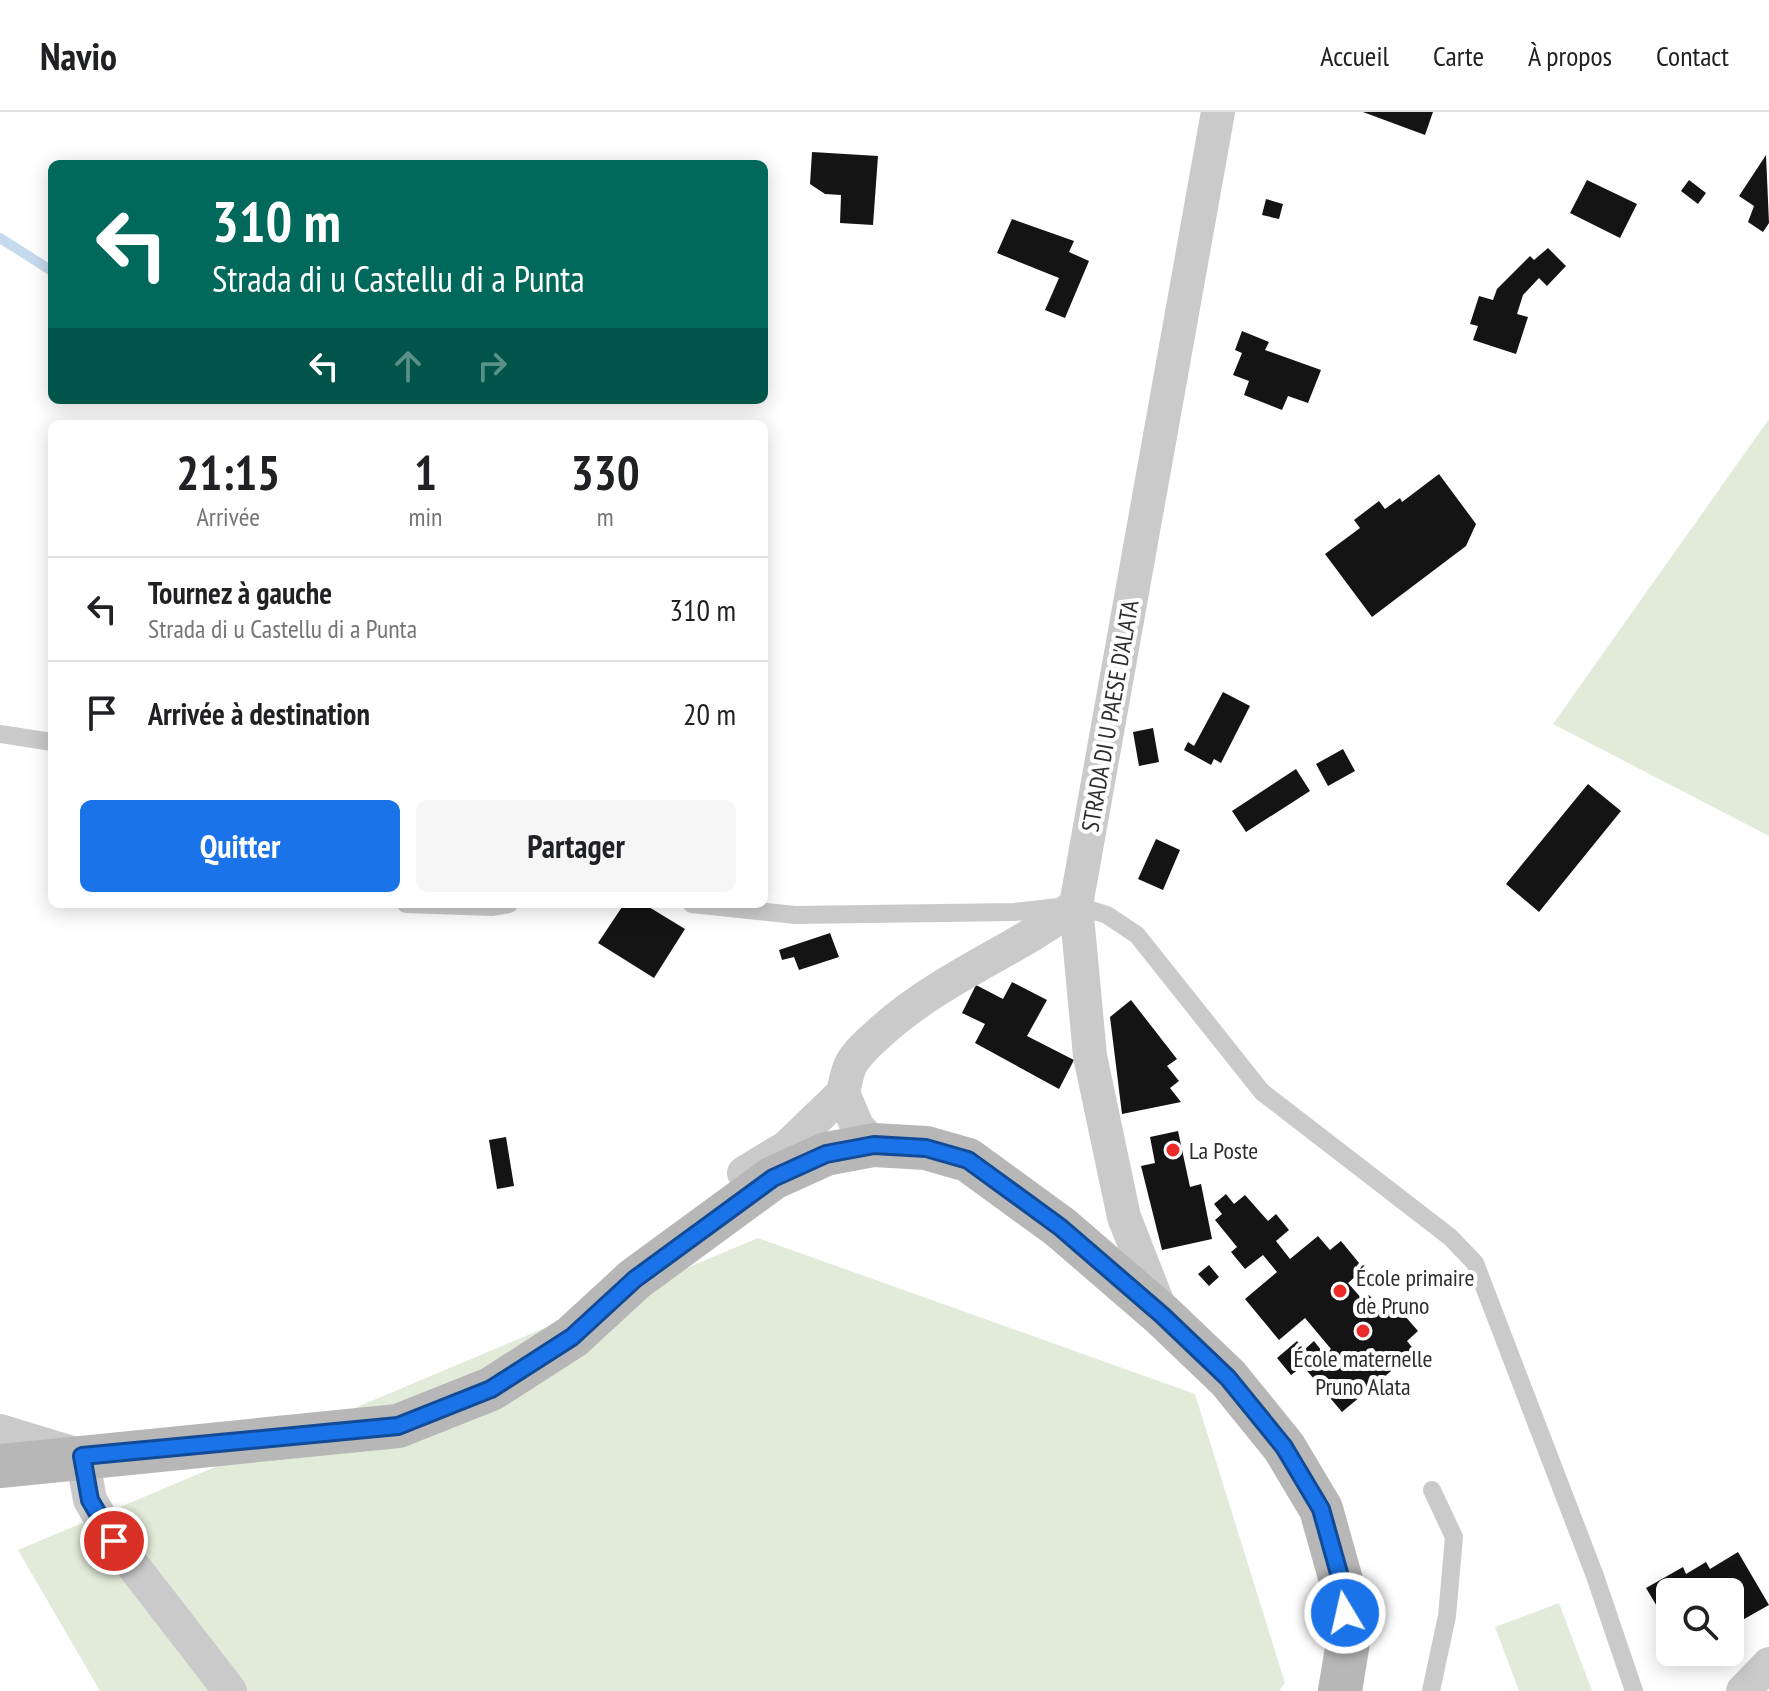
<!DOCTYPE html>
<html lang="fr">
<meta charset="utf-8">
<style>
:root{--surface:#fff;--page:#f6f6f6;--text:#202124;--muted:#757577;--line:#e0e0e0;--accent:#1a73e8}
body{margin:0;font-family:"PT Sans Narrow",sans-serif;background:var(--page);color:var(--text);height:100vh;display:flex;flex-direction:column;font-size:30px;white-space:nowrap}
*{box-sizing:border-box;margin:0}
p{font-size:26px;color:var(--muted)}
.icon{flex:none;width:44px;height:44px;fill:none;stroke:currentColor;stroke-width:2;stroke-linecap:round;stroke-linejoin:round}
.map{position:relative;flex:1;overflow:hidden}
.side{position:absolute;left:48px;top:308px;width:720px;height:488px;display:flex;flex-direction:column;background:var(--surface);border-radius:12px;box-shadow:0 4px 20px #0003}
.side>*{flex:none}
.guide{position:absolute;left:48px;top:48px;width:720px;height:244px;border-radius:12px;box-shadow:0 4px 20px #0003;background:#00695c;color:#fff;overflow:hidden}
.tools{position:absolute;left:1656px;top:1466px;display:grid;gap:16px}
.tools a{display:grid;place-items:center;width:88px;height:88px;border-radius:12px;background:var(--surface);box-shadow:0 4px 20px #0003;font-size:40px}
.pin{position:absolute;display:grid;place-items:center;width:68px;height:68px;color:#fff;margin:-34px;border:4px solid #fff;border-radius:50%;box-shadow:0 2px 8px #0007}
.me{position:absolute;width:88px;margin:-44px;rotate:351deg;stroke-linejoin:round;filter:drop-shadow(0 0 6px #0008)}
.turn{display:flex;align-items:center;gap:28px;height:168px;padding:0 32px;font-size:36px}
.turn .icon{width:104px;height:104px;stroke-width:2.5}
.turn b{display:block;font-size:56px;line-height:68px}
.lanes{display:flex;align-items:center;height:76px;padding:0 32px;background:#0003;justify-content:center;gap:40px;direction:ltr}
.lanes .off{opacity:.35}
.eta{display:flex;justify-content:space-evenly;align-items:center;height:136px;text-align:center}
.eta b{font-size:48px;font-weight:800;line-height:56px}
.button{display:flex;gap:16px;margin-top:auto;padding:16px 32px}
.button a{flex:1;height:92px;border-radius:12px;background:var(--accent);color:#fff;font-size:32px;font-weight:800;line-height:92px;text-align:center}
.button a+a{background:var(--page);color:var(--text)}
ul{padding:0;list-style:none}
li{display:flex;align-items:center;gap:24px;height:104px;padding:0 32px;border-top:2px solid var(--line)}
li div{flex:1}
li b{display:block;font-size:30px}
li em{font-style:normal}
header{display:flex;align-items:center;gap:48px;box-sizing:border-box;height:112px;padding:0 40px;background:var(--surface);border-bottom:2px solid var(--line)}
header strong{font-size:38px}
nav{display:flex;gap:44px;margin-inline-start:auto;font-size:28px}
.map>svg:first-child{display:block}
</style>
<header>
<strong>Navio</strong>
<nav><a>Accueil</a><a>Carte</a><a>À propos</a><a>Contact</a></nav>
</header>
<div class="map">
<svg width="1769" height="1579" viewBox="0 0 1769 1579">
<rect width="100%" height="100%" fill="#fff"/>
<path fill="#e2ebda" d="M1769 307V724L1553 612Z
M758 1126 1195 1282 1285 1571 1279 1579H100L18 1438Z
M1559 1491 1592 1579H1519L1495 1515Z"/>
<g fill="none" stroke-linecap="round" stroke-linejoin="round">
<path stroke="#c5daec" stroke-width="10" d="M0 126 52 159"/>
</g>
<path fill="#141414" d="M1363 0H1433L1425 23Z
M812 40 878 44 873 113 840 111 841 83 825 82 810 72Z
M1766 43 1769 111 1763 120 1748 110 1754 94 1739 84Z
M1587 68 1637 92 1620 126 1570 101Z
M1689 68 1706 81 1698 92 1681 79Z
M1266 87 1283 92 1279 107 1262 103Z
M1012 107 1074 129 1069 140 1089 149 1065 206 1045 198 1059 166 997 141Z
M1548 136 1566 154 1547 174 1539 166 1523 183 1517 202 1528 205 1516 242 1473 228 1478 214 1470 212 1479 184 1493 188 1497 177 1530 144 1534 148Z
M1242 219 1269 230 1265 238 1321 258 1308 291 1288 284 1282 298 1244 283 1249 269 1233 263 1242 241 1235 238Z
M1439 362 1476 412 1466 434 1372 505 1325 442 1360 416 1354 408 1379 389 1385 397 1400 386 1402 390Z
M1223 580 1250 594 1221 651 1214 647 1211 653 1184 638 1188 630 1194 634Z
M1153 616 1159 650 1139 654 1133 620Z
M1343 637 1355 659 1328 674 1316 652Z
M1296 657 1310 679 1246 720 1232 699Z
M1588 672 1621 699 1539 800 1506 772Z
M1156 727 1180 738 1163 778 1138 767Z
M624 792H644L685 817 654 866 598 831Z
M830 821 839 845 799 858 794 845 782 848 779 838Z
M1012 870 1047 888 1027 924 1074 948 1059 977 975 931 985 912 962 901 976 873 1003 887Z
M1131 888 1177 947 1167 954 1179 969 1170 976 1181 990 1122 1002 1110 905Z
M1178 1019 1190 1075 1201 1072 1212 1127 1162 1138 1141 1054 1155 1051 1150 1025Z
M506 1025 514 1074 497 1077 489 1028Z
M1226 1082 1234 1092 1245 1083 1268 1109 1276 1102 1289 1118 1276 1129 1290 1147 1318 1124 1330 1138 1341 1129 1364 1157 1348 1171 1363 1188 1369 1183 1381 1197 1391 1188 1418 1219 1407 1229 1415 1239 1384 1265 1390 1272 1379 1281 1373 1274 1342 1300 1303 1254 1291 1263 1277 1246 1297 1229 1304 1238 1314 1229 1325 1243 1331 1237 1305 1206 1279 1228 1245 1187 1277 1160 1263 1143 1245 1157 1231 1140 1237 1135 1215 1108 1222 1102 1214 1092Z
M1209 1153 1219 1165 1209 1174 1198 1162Z
M1738 1440 1769 1493 1730 1515V1480H1670V1516L1646 1476 1683 1455 1686 1462 1706 1450 1710 1457Z"/>
<g fill="none" stroke-linecap="round" stroke-linejoin="round">
<path stroke="#cacaca" stroke-width="18" d="M0 622 52 630
M406 792 493 795 509 792
M692 792 795 803 1015 800 1076 793 1107 803 1137 823 1262 980 1450 1125 1475 1151 1595 1464 1634 1579
M1431 1579 1447 1504 1454 1425 1432 1378"/>
<path stroke="#cacaca" stroke-width="34" d="M874 1033 857 1014 843 981C845 972 847 960 851 952 859 938 873 927 885 916 943 865 1015 839 1076 793
M744 1061 787 1035 843 981
M1162 1202 1124 1105 1090 944 1076 793 1218 0
M0 1319 82 1344 90 1388 114 1429 230 1579
M1743 1579 1769 1552"/>
<path stroke="#b7b7b7" stroke-width="44" d="M0 1354 398 1314 491 1277 572 1225 635 1167 773 1066 826 1042 874 1033 926 1036 968 1048 1060 1115 1162 1203 1228 1266 1284 1335 1321 1397 1342 1472 1348 1530 1340 1579"/>
</g>
<g fill="none" stroke-linecap="round" stroke-linejoin="round">
<defs>
<path id="route" d="M114 1429 90 1388 82 1344 398 1314 491 1277 572 1225 635 1167 773 1066 826 1042 874 1033 926 1036 968 1048 1060 1115 1162 1203 1228 1266 1284 1335 1321 1397 1342 1472 1345 1501"/>
</defs>
<use href="#route" stroke="#114b97" stroke-width="20"/>
<use href="#route" stroke="#1a73e8" stroke-width="14"/>
</g>
<g fill="#ea2b29" stroke="#fff" stroke-width="3">
<circle cx="1173" cy="1038" r="8"/>
<circle cx="1340" cy="1179" r="8"/>
<circle cx="1363" cy="1219" r="8"/>
</g>
<g text-anchor="middle" dominant-baseline="central" stroke-width="8" stroke-linejoin="round" paint-order="stroke">
<g font-size="24" fill="#2d2d2d" stroke="#fff">
<text transform="translate(1110 604) rotate(-80)">STRADA DI U PAESE D'ALATA</text>
</g>
<g font-size="24" fill="#2d2d2d" stroke="#fff" text-anchor="start">
<text x="1189" y="1038">La Poste</text>
<text x="1356" y="1165">École primaire<tspan x="1356" dy="28">de Pruno</tspan></text>
<text x="1363" y="1246" text-anchor="middle">École maternelle<tspan x="1363" dy="28">Pruno Alata</tspan></text>
</g>
</g>
</svg>
<div class="tools">
<a><svg class="icon" aria-label="search" viewBox="0 0 24 24"><circle cx="10" cy="10" r="6"/><path d="M15 15l6 6"/></svg></a>
</div>
<div class="pin" style="left:114px;top:1429px;background:#d93025"><svg class="icon" aria-label="arrive" viewBox="0 0 24 24"><path d="M6 21V4h12l-3 4 3 4H6"/></svg></div>
<svg class="me" style="left:1345px;top:1501px" viewBox="-20 -20 40 40"><circle r="17" fill="#1a73e8" stroke="#fff" stroke-width="3"/><path d="M0-11L8 9 0 5-8 9z" fill="#fff"/></svg>
<div class="guide">
<div class="turn"><svg class="icon" aria-label="left" viewBox="0 0 24 24"><path d="M17 20v-9H6M10 6l-5 5 5 5"/></svg><div><b>310 m</b>Strada di u Castellu di a Punta</div></div>
<div class="lanes"><svg class="icon" aria-label="left" viewBox="0 0 24 24"><path d="M17 20v-9H6M10 6l-5 5 5 5"/></svg><svg class="icon off" aria-label="ahead" viewBox="0 0 24 24"><path d="M12 20V5M6 11l6-6 6 6"/></svg><svg class="icon off" aria-label="right" viewBox="0 0 24 24"><path d="M7 20v-9h11M14 6l5 5-5 5"/></svg></div>
</div>
<section class="side">
<div class="eta">
<div><b>21:15</b><p>Arrivée</p></div>
<div><b>1</b><p>min</p></div>
<div><b>330</b><p>m</p></div>
</div>
<ul>
<li><svg class="icon" aria-label="left" viewBox="0 0 24 24"><path d="M17 20v-9H6M10 6l-5 5 5 5"/></svg><div><b>Tournez à gauche</b><p>Strada di u Castellu di a Punta</p></div><em>310 m</em></li>
<li><svg class="icon" aria-label="arrive" viewBox="0 0 24 24"><path d="M6 21V4h12l-3 4 3 4H6"/></svg><div><b>Arrivée à destination</b></div><em>20 m</em></li>
</ul>
<div class="button"><a>Quitter</a><a>Partager</a></div>
</section>
</div>
